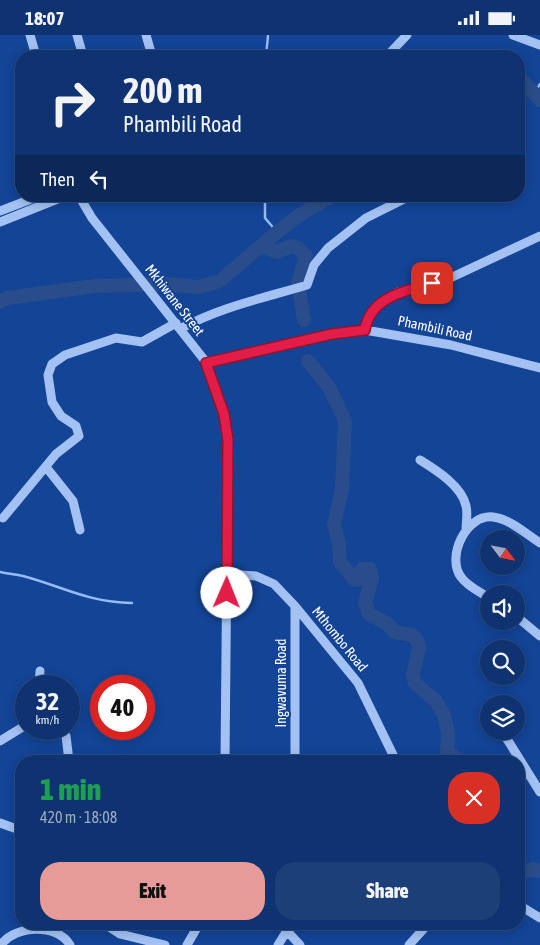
<!DOCTYPE html>
<meta charset="utf-8">
<style>
:root{--surface:#0e3370;--page:#1c3f78;--text:#f1f3f6;--muted:#9baac3;--line:#2e4e83;--accent:#e69b98}
body{margin:0;font-family:"Asap Condensed",sans-serif;background:var(--page);color:var(--text);height:100vh;display:flex;flex-direction:column;font-size:19px;white-space:nowrap}
*{box-sizing:border-box;margin:0}
p{font-size:16px;color:var(--muted)}
.icon{flex:none;width:28px;height:28px;fill:none;stroke:currentColor;stroke-width:2;stroke-linecap:round;stroke-linejoin:round}
.map{position:relative;flex:1;overflow:hidden}
.drawer{position:absolute;left:15px;top:720px;width:510px;height:175px;display:flex;flex-direction:column;background:var(--surface);border-radius:20px;box-shadow:0 2px 12px #0003,0 0 0 1px var(--line)}
.drawer>*{flex:none}
.banner{position:absolute;left:15px;top:15px;width:510px;height:152px;border-radius:20px;box-shadow:0 2px 12px #0003,0 0 0 1px var(--line);background:#0e3370;color:var(--text);overflow:hidden}
.needle{width:32px;rotate:122deg}
.controls{position:absolute;left:480px;top:495px;display:grid;gap:10px}
.controls a{display:grid;place-items:center;width:45px;height:45px;border-radius:50%;background:var(--surface);box-shadow:0 2px 12px #0003,0 0 0 1px var(--line);font-size:25px}
.speed{position:absolute;left:15px;top:640px;display:flex;gap:10px;font-size:25px;font-weight:700;text-align:center}
.speed>*{display:grid;place-content:center;width:65px;height:65px;border-radius:50%;background:var(--surface);box-shadow:0 2px 12px #0003,0 0 0 1px var(--line);line-height:1}
.speed small{font-size:12px;font-weight:400}
.speed .limit{border:8px solid #d22;background:#fff;color:#111}
.pin{position:absolute;display:grid;place-items:center;width:42px;height:42px;color:#fff;margin:-21px;border-radius:10px;box-shadow:0 2px 8px #0006}
.me{position:absolute;width:55px;margin:-28px;rotate:1deg;stroke-linejoin:round;filter:drop-shadow(0 0 4px #0008)}
.turn{display:flex;align-items:center;gap:18px;height:105px;padding:0 25px;font-size:22px}
.turn .icon{width:65px;height:65px;stroke-width:2.5}
.turn b{display:block;font-size:35px;line-height:42px}
.then{display:flex;align-items:center;height:48px;padding:0 25px;background:#0003;gap:10px;font-size:19px}
.round{display:grid;place-items:center;flex:none;width:52px;height:52px;border-radius:20px;background:var(--page)}
.overview{display:flex;align-items:center;justify-content:space-between;height:85px;padding:0 25px}
h1{font-size:30px;font-weight:800;line-height:38px;color:#1e9e55}
.action{display:flex;gap:10px;margin-top:auto;padding:10px 25px}
.action a{flex:1;height:58px;border-radius:20px;background:var(--accent);color:#111;font-size:20px;font-weight:800;line-height:58px;text-align:center}
.action a+a{background:var(--page);color:var(--text)}
.status{display:flex;justify-content:space-between;align-items:center;height:35px;padding:0 25px;background:var(--surface);direction:ltr}
.status svg{height:14px;fill:currentColor}
.map>svg:first-child{display:block}
</style>
<div class="status"><b>18:07</b><svg viewBox="0 0 49 12"><path d="M0 12V9h3v3zM5 12V6h3v6zM10 12V3h3v9zM15 12V0h3v12zM26 1h20v11H26zM47 4h2v5h-2z"/></svg></div>
<div class="map">
<svg width="540" height="910" viewBox="0 0 540 910">
<rect width="100%" height="100%" fill="#134496"/>
<g fill="none" stroke-linecap="round" stroke-linejoin="round">
<path stroke="#95bcf6" stroke-width="2.5" d="M266 21 268 1
M535 57 540 49
M262 161 265 168V183L277 197
M0 537C8 539 15 539 23 541 64 552 87 567 132 568"/>
<path stroke="#294d8a" stroke-width="14" d="M519 47 525 48 540 65
M261 211 277 217 291 211 298 213 306 221 298 248 304 285
M0 267 7 263 95 251 166 249 199 252 220 246 277 197 301 179 332 161
M308 326 329 352 345 386 342 454 334 489 339 508 340 527 355 545 360 544V537L362 534H370L372 543 365 568 369 579 388 589 394 597 412 600 418 606 419 613 413 640 415 648 436 666 444 680 448 698 447 717 462 726
M519 838 534 834 540 836"/>
<path stroke="#a3c2f3" stroke-width="9" d="M30 0 36 21
M77 0 83 21
M146 0 152 21
M513 0 540 10
M387 21 407 0
M79 161 92 183 206 327 224 379 228 405 225 726
M0 176 39 161
M0 187 65 161
M180 294C220 272 264 263 307 250L314 230 328 213 366 183 410 161
M365 295 369 280 382 267 398 257 446 245 540 201
M206 327 331 299 365 295 451 310 540 333
M420 425C436 435 462 451 466 471 468 478 466 488 466 495
M46 432 73 466 80 495
M3 483 56 419 79 401 76 391 61 381 52 367 48 340 52 329 65 320 116 303 142 307 176 288
M227 539 256 541 274 549 295 571 358 648 396 726
M489 563C480 557 467 551 461 542 446 522 466 479 493 482 510 484 526 499 540 508
M295 571V726
M516 581 540 601
M39 651 40 636
M61 694 66 701 69 726
M502 696 540 757
M0 706 26 690
M0 788 14 793 21 790
M519 870 540 883
M105 889 120 899 165 910
M287 896 300 910
M1 910C15 890 57 888 70 910
M187 910 199 889
M278 910 291 889
M409 910 428 889"/>
</g>
<g fill="none" stroke-linecap="round" stroke-linejoin="round">
<defs>
<path id="route" d="M227 558 228 405 224 379 206 328 332 299 365 295C370 262 405 256 432 248"/>
</defs>
<use href="#route" stroke="#92132f" stroke-width="12"/>
<use href="#route" stroke="#e11d48" stroke-width="9"/>
</g>
<g text-anchor="middle" dominant-baseline="central" stroke-width="4" stroke-linejoin="round" paint-order="stroke">
<g font-size="14" fill="#fff" stroke="#134496">
<text transform="translate(175 265) rotate(52)">Mkhiwane Street</text>
<text transform="translate(435 293) rotate(12)">Phambili Road</text>
<text transform="translate(340 604) rotate(51)">Mthombo Road</text>
<text transform="translate(281 648) rotate(-90)">Ingwavuma Road</text>
</g>
</g>
</svg>
<div class="controls">
<a><svg class="needle" viewBox="-14 -14 28 28"><path d="M0-13l5 13h-10z" fill="#e53935"/><path d="M0 13l5-13h-10z" fill="#9baac3"/></svg></a>
<a><svg class="icon" aria-label="sound" viewBox="0 0 24 24"><path d="M4 9h4l5-4v14l-5-4H4zM17 9q2 3 0 6"/></svg></a>
<a><svg class="icon" aria-label="search" viewBox="0 0 24 24"><circle cx="10" cy="10" r="6"/><path d="M15 15l6 6"/></svg></a>
<a><svg class="icon" aria-label="layers" viewBox="0 0 24 24"><path d="M12 4l9 5-9 5-9-5zM3 14l9 5 9-5"/></svg></a>
</div>
<div class="speed"><div>32<small>km/h</small></div><div class="limit">40</div></div>
<div class="pin" style="left:432px;top:248px;background:#d93025"><svg class="icon" aria-label="arrive" viewBox="0 0 24 24"><path d="M6 21V4h12l-3 4 3 4H6"/></svg></div>
<svg class="me" style="left:227px;top:558px" viewBox="-20 -20 40 40"><circle r="19" fill="#fff"/><path d="M0-13L10 11 0 6-10 11z" fill="#e11d48"/></svg>
<div class="banner">
<div class="turn"><svg class="icon" aria-label="right" viewBox="0 0 24 24"><path d="M7 20v-9h11M14 6l5 5-5 5"/></svg><div><b>200 m</b>Phambili Road</div></div>
<div class="then">Then<svg class="icon" aria-label="left" viewBox="0 0 24 24"><path d="M17 20v-9H6M10 6l-5 5 5 5"/></svg></div>
</div>
<section class="drawer">
<div class="overview"><div><h1>1 min</h1><p>420 m · 18:08</p></div><a class="round" style="background:#d93025;color:#fff"><svg class="icon" aria-label="close" viewBox="0 0 24 24"><path d="M6 6l12 12M18 6L6 18"/></svg></a></div>
<div class="action"><a>Exit</a><a>Share</a></div>
</section>
</div>
